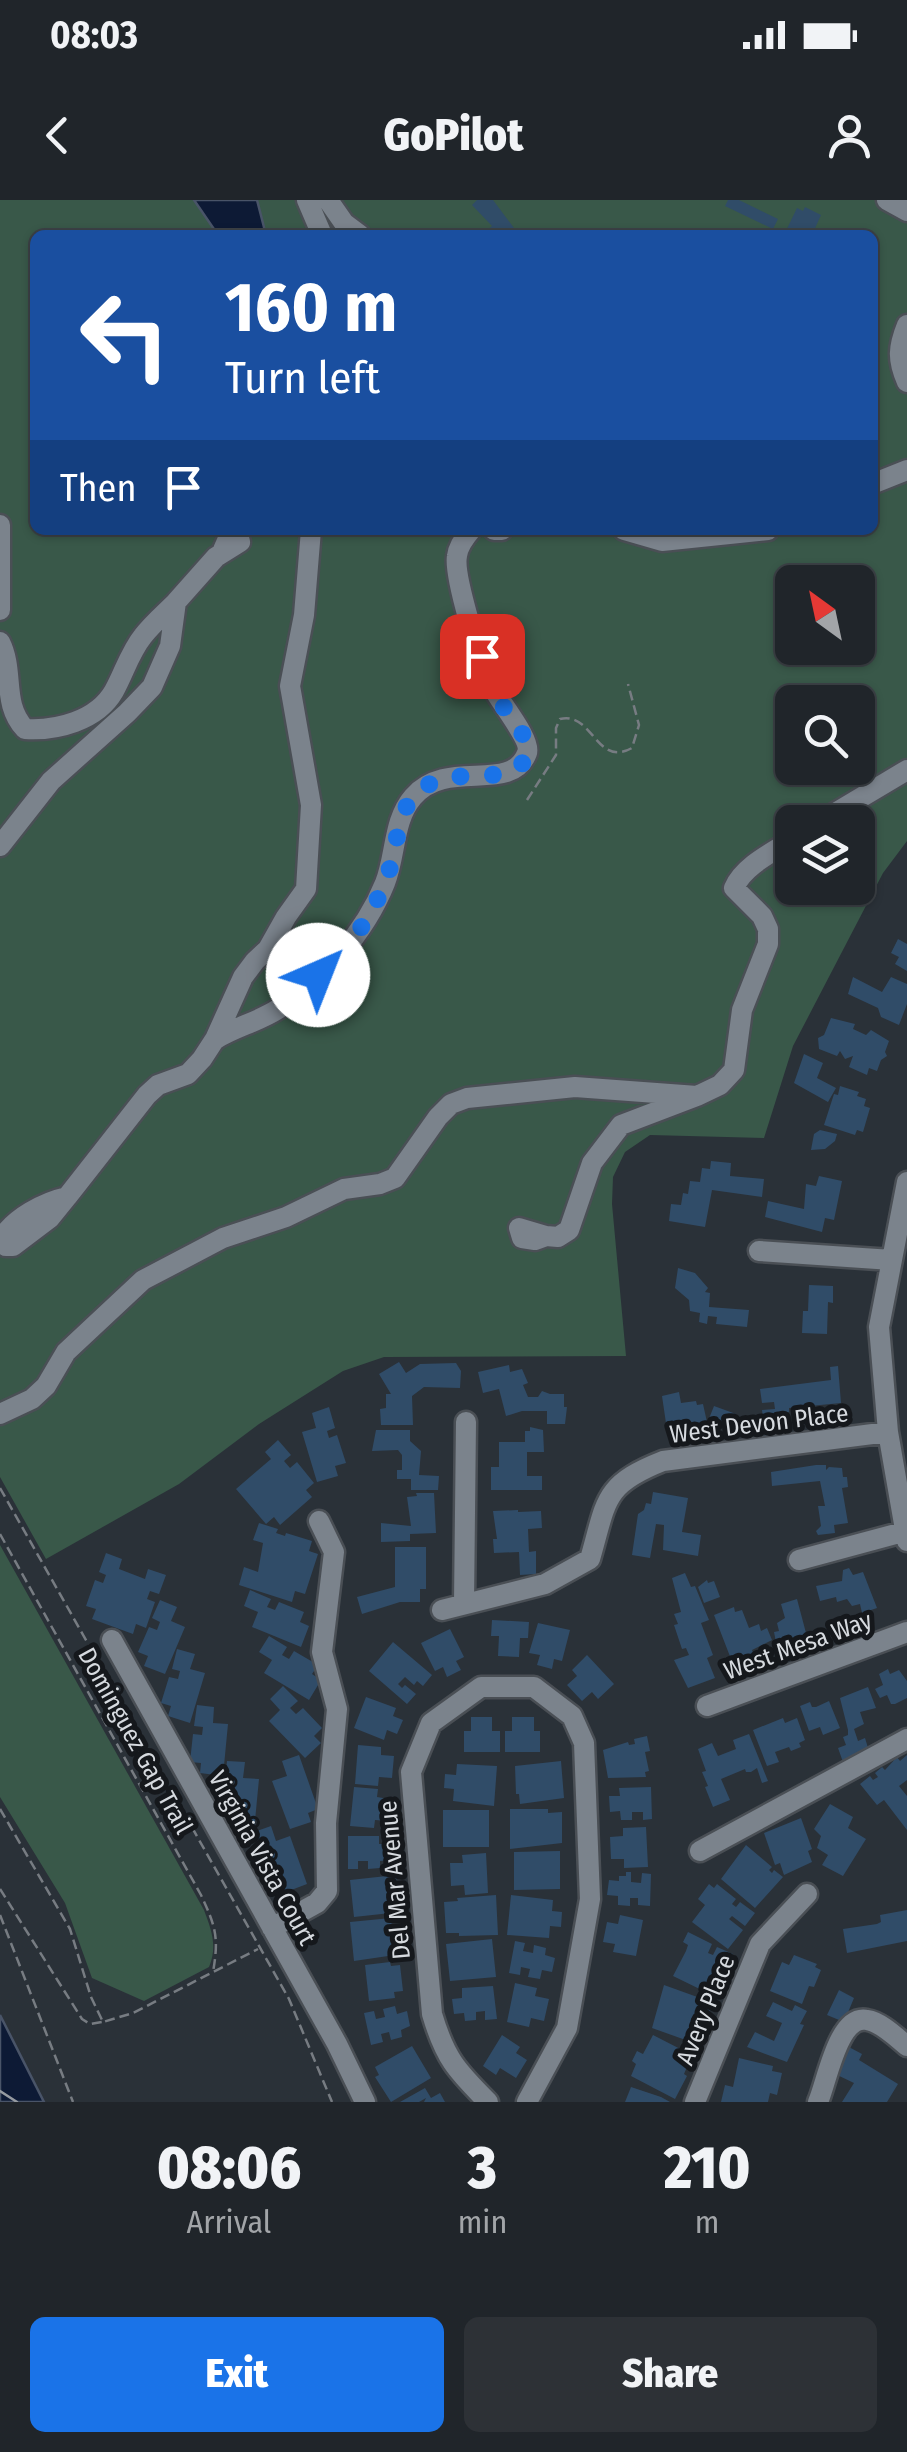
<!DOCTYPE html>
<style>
:root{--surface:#20252a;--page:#2d3136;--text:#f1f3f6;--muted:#a2a5a8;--line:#3d4247;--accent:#1a73e8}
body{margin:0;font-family:"Fira Sans Condensed",sans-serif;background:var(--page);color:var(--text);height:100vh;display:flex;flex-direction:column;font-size:38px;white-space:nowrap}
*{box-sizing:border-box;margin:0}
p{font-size:32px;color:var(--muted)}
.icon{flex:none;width:55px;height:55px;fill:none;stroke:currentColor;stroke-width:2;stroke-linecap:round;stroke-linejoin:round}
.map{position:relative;height:1902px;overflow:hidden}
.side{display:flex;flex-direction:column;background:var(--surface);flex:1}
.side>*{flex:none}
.guide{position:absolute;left:30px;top:30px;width:848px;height:305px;border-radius:15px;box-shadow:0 2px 8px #0004,0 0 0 2px var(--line);background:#1a4fa0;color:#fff;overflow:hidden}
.needle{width:65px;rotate:327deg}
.controls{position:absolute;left:775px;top:365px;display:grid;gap:20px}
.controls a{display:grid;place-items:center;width:100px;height:100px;border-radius:15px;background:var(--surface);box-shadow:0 2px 8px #0004,0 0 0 2px var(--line);font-size:50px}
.pin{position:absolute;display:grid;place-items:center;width:85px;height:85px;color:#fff;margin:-42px;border-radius:20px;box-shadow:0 5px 15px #0006}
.me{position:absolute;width:110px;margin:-55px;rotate:44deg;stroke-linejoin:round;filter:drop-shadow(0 0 8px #0008)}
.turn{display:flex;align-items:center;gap:35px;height:210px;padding:0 30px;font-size:45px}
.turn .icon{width:130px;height:130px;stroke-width:2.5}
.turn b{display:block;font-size:70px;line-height:85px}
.then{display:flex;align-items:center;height:95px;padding:0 30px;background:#0003;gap:20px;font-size:38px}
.eta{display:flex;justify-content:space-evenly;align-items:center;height:170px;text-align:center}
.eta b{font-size:60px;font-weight:800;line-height:70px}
.action{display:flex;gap:20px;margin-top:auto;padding:20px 30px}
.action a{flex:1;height:115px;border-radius:15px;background:var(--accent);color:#fff;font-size:40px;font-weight:800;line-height:115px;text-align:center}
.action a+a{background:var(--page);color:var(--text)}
.status{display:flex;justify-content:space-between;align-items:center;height:70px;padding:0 50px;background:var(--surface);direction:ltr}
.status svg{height:28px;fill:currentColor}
header{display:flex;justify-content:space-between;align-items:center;height:130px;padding:0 30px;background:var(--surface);font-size:45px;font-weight:800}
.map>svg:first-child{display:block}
</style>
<div class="status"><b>08:03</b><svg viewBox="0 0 49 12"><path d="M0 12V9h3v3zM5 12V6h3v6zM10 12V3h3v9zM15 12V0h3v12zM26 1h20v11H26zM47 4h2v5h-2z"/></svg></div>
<header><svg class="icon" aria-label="back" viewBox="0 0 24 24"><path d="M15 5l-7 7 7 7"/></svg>GoPilot<svg class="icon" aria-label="person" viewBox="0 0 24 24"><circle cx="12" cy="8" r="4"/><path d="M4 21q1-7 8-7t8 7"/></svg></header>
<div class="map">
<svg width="907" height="1902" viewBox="0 0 907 1902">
<rect width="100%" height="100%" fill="#2a3138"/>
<path fill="#395849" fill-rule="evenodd" d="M0 0H907V641L883 673 793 846 764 938 650 935 625 952 613 977 612 1004 626 1156 384 1157 343 1171 259 1224 179 1284 46 1359 0 1277ZM35 35H872V330H35ZM792 382H858V448H792ZM792 502H858V568H792ZM792 622H858V688H792Z
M0 1345 204 1710C211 1729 218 1746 209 1767L144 1801 92 1778 65 1703 0 1597Z"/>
<path fill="#0d1a35" stroke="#495468" stroke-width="2.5" d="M194 0H257L266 35H218Z
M0 1815 44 1902H0Z"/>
<path fill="#304c68" d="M477 0H493L517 32 513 35H482L492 26 472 5Z
M728 0H739L778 19 773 29 725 6Z
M805 7 821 15 812 35H784L797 8 803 11Z
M898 739 907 744V771L895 764 899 757 891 753Z
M853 777 882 792 891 777 907 784V804L899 825 881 817 878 808 848 794Z
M831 818 855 824 853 829 866 835 871 830 889 841 885 852 887 856 881 860 877 871 869 868 867 875 849 867 853 856 845 859 840 851 837 856 819 849 818 838 824 835Z
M804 854 823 863 817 878 836 888 828 902 794 883Z
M840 886 859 892 857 896 866 899 864 906 870 908 863 932 857 930 855 935 824 925 834 894 838 895Z
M820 930 837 934 835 941 825 949 811 950 814 934Z
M711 961 731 963 730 976 764 979 762 997 712 990 705 1027 669 1021 671 1004 681 1005 683 993 688 994 690 981 700 982 702 968 710 969Z
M819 976 842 981 834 1020 825 1018 822 1032 765 1017 768 1001 804 1009 806 984 816 986Z
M678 1068 695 1073 708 1088 705 1092 710 1093 709 1107 749 1110 747 1127 716 1124 717 1117 708 1116 707 1124 699 1122 700 1113 690 1111 689 1100 675 1088Z
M809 1085 833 1086V1103L828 1102 827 1134 802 1133 803 1111H808Z
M399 1162 406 1173 420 1164 456 1163 461 1171 460 1188 424 1187 412 1196 413 1225H381L380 1209 386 1208V1194H391L379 1174Z
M509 1165 510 1172 522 1169 528 1183 523 1185 528 1197H538L542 1191 550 1194H564V1207H567L565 1224H547V1211H522L506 1216 499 1189 483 1193 478 1172Z
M838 1166 841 1203 789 1208V1212L783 1213 786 1233 765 1236 762 1210 775 1209 774 1202 762 1203 760 1189 831 1180 830 1167Z
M679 1192 681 1203 696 1201 697 1205 703 1204 707 1222 691 1225 692 1228 667 1230 662 1196Z
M714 1206 736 1214 730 1229 708 1221Z
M329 1207 335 1228 327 1231 329 1238 337 1235 346 1263 335 1266 338 1276 317 1282 302 1232 316 1228 312 1213Z
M530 1227 543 1230 544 1252H527V1276H542V1290H491V1267H499V1242H525V1231H530Z
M376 1230H410V1241L421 1251 419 1275 439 1276 438 1290H411V1279H397V1270H402V1255L398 1250 372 1251Z
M278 1240 291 1255 284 1261 290 1268 297 1262 314 1283 306 1290 312 1297 280 1325 274 1317 266 1324 236 1289 271 1259 265 1252Z
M816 1265H826V1270L829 1267 842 1268 843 1277H847L848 1287 842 1288 848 1323 834 1325 835 1333 818 1335 816 1331 821 1326 818 1306H825L820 1281 772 1286 771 1272Z
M653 1292 688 1298 682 1332 701 1335 698 1356 663 1350 664 1325 656 1324 650 1358 632 1355 638 1314 644 1310 646 1303 651 1304Z
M416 1293H434L436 1333 410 1334V1341L381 1342V1323L411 1326 407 1297 417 1296Z
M518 1310V1312L541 1311 542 1328 528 1329 529 1352 536 1351V1374L520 1375 519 1352 494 1353 493 1339H497L493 1311Z
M259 1323 278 1329 276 1333 285 1336 286 1333 312 1341 309 1351 318 1354 305 1394 295 1391 292 1402 239 1385 244 1367 258 1372 263 1343 253 1340Z
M395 1347H426V1389H420V1402H400L362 1414 357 1397 395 1387Z
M106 1353 122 1359 119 1369 145 1379 148 1369 166 1375 159 1394 150 1391 147 1399 155 1402 146 1428 136 1424 133 1434 92 1419 96 1409 86 1406 95 1380 103 1383 106 1375 99 1372Z
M849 1368 853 1375 863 1372 877 1408 862 1413 860 1404 852 1406 847 1399 837 1402 836 1397 820 1401 816 1386 842 1381 843 1370Z
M685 1373 691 1387 695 1386 709 1420 701 1423 713 1455 707 1458 715 1478 688 1488 674 1460 689 1455 686 1448 682 1449 674 1425 678 1424 674 1414 681 1412 672 1378Z
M707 1380 708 1383 714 1381 720 1397 704 1403 698 1387Z
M250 1390 271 1399 267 1407 275 1410 279 1402 304 1412 300 1422 309 1426 301 1447 252 1427 258 1412 244 1406Z
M797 1399 806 1433 798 1438 776 1442 774 1432 779 1431 777 1423 785 1418 781 1404Z
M160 1400 177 1407 171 1421 185 1427 165 1474 144 1466 148 1456 138 1452 149 1427 157 1430 160 1422 152 1418Z
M734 1407 735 1412 742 1410 749 1428 759 1424 761 1431 767 1428 772 1440 752 1450 754 1455 739 1461 737 1456 731 1459 714 1415Z
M492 1420 529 1422 528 1438H520L519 1457 498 1456 499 1436H491Z
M538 1423 570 1430 562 1461 554 1459 552 1469 537 1465 540 1455 529 1453Z
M450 1429 464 1457 456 1461 461 1470 447 1477 443 1467 435 1471 421 1443Z
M269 1436 287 1447 282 1455 289 1459 294 1451 318 1465 312 1474 321 1480 309 1500 264 1473 272 1460 259 1452Z
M393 1442 432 1475 423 1486 417 1481 414 1485 405 1477 398 1484 402 1488 405 1485 416 1494 407 1504 369 1471Z
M177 1449 195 1454 190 1469 205 1473 190 1523 168 1516 171 1506 161 1503 169 1477 178 1479 180 1471 172 1469Z
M587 1455 614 1484 598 1499 592 1492 582 1501 567 1485 577 1476 572 1470Z
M888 1469 890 1474 899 1470 907 1481V1498L895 1504H891L887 1495 880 1498 875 1489 883 1485 879 1474Z
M283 1486 298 1501 290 1508 296 1514 303 1508 322 1528 314 1536 321 1543 305 1558 269 1521 280 1510 270 1499Z
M868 1487 876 1508 860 1512 864 1524 854 1529 858 1541 865 1538 869 1551 843 1562 838 1548 846 1545 843 1537 848 1535V1530L840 1498Z
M366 1497 396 1508 393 1516 403 1520 397 1534 387 1530 384 1540 354 1528Z
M829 1501 840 1528 823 1535 820 1527 809 1531 800 1506 810 1502 812 1507H816Z
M197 1505 214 1507 213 1523 228 1524 223 1576 200 1573 201 1563 190 1562 193 1534 202 1535 203 1527 194 1526Z
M471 1517H492V1531H500V1552H464V1531H471Z
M512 1517H534V1531H540V1552H505V1531H512Z
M783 1518 785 1523 797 1518 805 1540 799 1543 801 1547 791 1551 789 1547 775 1552 779 1562 767 1566 753 1530Z
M749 1534 768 1581 762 1583 757 1568 751 1572H746L745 1569 721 1579 730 1600 713 1607 705 1587 708 1586 702 1572 706 1571 698 1549 712 1543 718 1556 736 1549 733 1540Z
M647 1536 650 1551 645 1552 649 1571 645 1572 646 1577 608 1578 603 1550 628 1542 629 1545 635 1544 634 1539Z
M358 1545 381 1547V1555L394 1556 392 1578 379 1577 378 1586 355 1584Z
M299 1555 318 1609 308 1613 311 1622 290 1629 272 1581 287 1576 282 1561Z
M907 1555V1580L899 1586 907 1596V1630L884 1600 877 1605 860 1584 870 1576 873 1580 878 1577 875 1573 882 1567 885 1570 897 1557 900 1561Z
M227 1561 245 1562 243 1578 259 1579 254 1631 231 1628 232 1618 222 1617 224 1590 234 1591V1582L225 1581Z
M561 1561 564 1598 520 1604 519 1594H516L515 1566Z
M457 1564 497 1566 494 1606 453 1601 454 1589 444 1588 445 1574 456 1575Z
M354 1587 378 1589 377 1597 389 1599 388 1621 375 1620 374 1628 350 1626Z
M651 1587 652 1619 643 1620V1612H632V1620H621L620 1611 610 1612 609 1596H620L619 1588Z
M830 1604 853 1617 848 1628 866 1639 843 1676 822 1665 828 1655 817 1648 821 1636 814 1629Z
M510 1609H548V1613L562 1612V1643L510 1649Z
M443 1610H489V1647H443Z
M801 1618 812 1649 808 1651 812 1662 784 1675 780 1663 775 1665 764 1633Z
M271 1626 276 1641 290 1636 307 1684 286 1692 282 1682 272 1686 263 1660 272 1657 269 1648 260 1651 254 1632Z
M646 1627 648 1667 624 1668V1659H611L610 1637 623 1636V1628Z
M348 1636H379V1644H391L390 1660 380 1661V1668L368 1669V1661H358V1669H348Z
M746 1645 772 1667 769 1670 772 1673 774 1670 783 1677 755 1708 721 1679Z
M560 1651V1689L514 1690V1652Z
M486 1653 488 1693 465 1695 464 1685 451 1686 450 1663H463L462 1655Z
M626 1672H631V1682L641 1683 642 1673 651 1674 650 1706 638 1705V1698H630V1706L618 1705V1696L607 1695 609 1680 619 1681V1676H626Z
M396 1675 400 1712 354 1717 350 1680Z
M709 1684 714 1688 717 1684 736 1699 732 1704 736 1707 740 1702 755 1713 745 1726 732 1716 729 1719 743 1730 728 1749 692 1722 705 1705 698 1699Z
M496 1695 498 1735 459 1736V1733H446L444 1702 458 1701 457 1698Z
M511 1695 553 1700 552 1711 562 1712 561 1727 550 1726 549 1738 507 1735Z
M907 1710V1741L847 1753 843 1729 877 1724 881 1722 880 1715Z
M620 1715 643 1720 636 1756 613 1752 615 1744 603 1742 607 1722 618 1724Z
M391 1718 392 1729 403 1728 404 1735 405 1743 394 1744 395 1755 354 1761 350 1722Z
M688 1732 712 1744 708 1753 713 1755 717 1747 733 1754 714 1796 673 1776 686 1751 688 1745 683 1742Z
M492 1739 496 1777 450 1781 446 1744Z
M515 1741 525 1743 523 1751 533 1753 534 1745 546 1748 545 1755 555 1758 552 1772 542 1770 540 1779 528 1777 530 1769 521 1767 520 1775 509 1773Z
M794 1755 817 1764 815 1767 821 1770 814 1787 809 1786 802 1804 770 1791 782 1762 789 1765Z
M390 1762 391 1766 400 1765 403 1791 394 1792 395 1798 369 1801 365 1765Z
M515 1783 537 1788 535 1796 549 1799 544 1821 531 1818 529 1827 507 1822Z
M664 1785 714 1803 694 1843 652 1828Z
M493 1786 497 1819 485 1820V1811L476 1812V1820L465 1821 464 1813 454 1814 452 1799 462 1798V1788Z
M839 1790 854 1798 844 1822 827 1815Z
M773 1802 792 1811 795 1805 807 1811 800 1824 804 1825 787 1862 747 1847 755 1832 774 1841 782 1823 766 1816Z
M395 1806 397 1814 407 1811 410 1826 401 1830 402 1837 391 1840 389 1832 381 1834 383 1842 371 1845 364 1813 374 1811 376 1819 385 1817 383 1809Z
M502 1835 520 1847 516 1853 527 1860 516 1878 500 1868 496 1875 483 1866Z
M653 1835 692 1855 684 1874 687 1876 675 1899 631 1876 636 1864 632 1861 637 1851 643 1854Z
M412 1846 431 1878 391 1902 375 1877 379 1875 375 1867Z
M847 1846 862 1854 859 1860 898 1884 887 1902H842L854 1883 833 1873Z
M739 1858 773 1866 772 1871 782 1873 777 1895 770 1893 768 1902H721L725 1885 733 1887Z
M631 1887 661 1897 670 1902H625Z
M425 1888 431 1898 440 1893 445 1902H424L426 1898 419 1902H400Z"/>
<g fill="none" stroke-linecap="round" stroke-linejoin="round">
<defs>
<path id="minor" d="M307 0 322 35
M328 0 344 23 360 35
M887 0 907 11
M907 125C898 147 897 160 907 182
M872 284 907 270
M0 325V410
M494 330H502
M624 330 662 341 768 330
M0 442C15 472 1 503 25 529 56 531 97 521 114 491 124 473 130 452 143 436 152 424 165 413 176 402
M820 622 907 570
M0 646 51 581 127 513 152 487 170 446 176 402 216 357 240 342 238 334H230L223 350
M216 839C235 827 258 822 278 809 323 780 365 733 385 683 396 655 393 620 413 597 447 557 511 595 527 553 532 539 496 498 489 481 480 461 453 375 457 356 458 347 465 337 471 330
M907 982 879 1127 888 1232 907 1341
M67 997 147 895 158 885 188 874 202 859 215 839 243 777 255 761 268 749 286 717 306 689 311 605 290 486 304 415 311 330
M67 997 50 1018 13 1046H6L2 1038C14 1018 44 1002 67 997Z
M519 1028 546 1036 535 1040 522 1038Z
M546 1036 558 1037 569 1030 592 963 621 925 697 896 720 885 734 870 742 810 768 744V729L762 716 734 688C743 666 773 652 792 640
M759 1051 892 1060
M0 1214 32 1199 46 1186 66 1152 143 1080 223 1038 286 1017 344 989 380 984 395 978 438 917 451 904 467 898 575 887 697 896
M799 1360 907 1331
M464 1403 466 1222
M442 1410 545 1384 590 1359C607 1301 602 1285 663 1261L888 1232
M112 1440 337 1844 365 1902
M707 1506 907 1432
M700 1651 907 1539
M272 1728 317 1703 327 1691 326 1623 337 1509 322 1452 334 1352 319 1321
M488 1902C456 1870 445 1858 432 1814L411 1572 431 1523 481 1487H534L572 1516 584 1543 590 1699 567 1828 527 1902
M695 1902 760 1744 807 1694
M818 1902C827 1882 838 1814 867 1820 881 1822 896 1837 907 1846"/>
</defs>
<use href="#minor" stroke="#4a4f55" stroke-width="25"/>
<path stroke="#777c82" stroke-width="2.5" stroke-dasharray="10 5" stroke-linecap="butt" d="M527 600 556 555V528L560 519C593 511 596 568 632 548L639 525 628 484
M0 1288 289 1799 332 1902
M0 1334 201 1695C216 1727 219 1738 213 1772
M0 1609 70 1729 91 1797 103 1822 133 1813 258 1749
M0 1689 82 1819 90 1824 102 1822
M0 1715 73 1902"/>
<use href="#minor" stroke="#7b838c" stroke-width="20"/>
<path stroke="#969ba1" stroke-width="2.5" d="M0 1891 17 1902"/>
</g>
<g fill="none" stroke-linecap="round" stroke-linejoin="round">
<path stroke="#1a73e8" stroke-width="18" stroke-dasharray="0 32.4" d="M318 775C353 746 380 705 392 661 398 638 398 614 414 596 448 557 516 595 528 552 530 543 525 537 520 531 502 508 490 484 482 456"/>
</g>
<g text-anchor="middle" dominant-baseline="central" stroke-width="10" stroke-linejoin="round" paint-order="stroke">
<g font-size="25" fill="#d6dadf" stroke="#15181c">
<text transform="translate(759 1224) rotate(-7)">West Devon Place</text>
<text transform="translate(798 1446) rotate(-20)">West Mesa Way</text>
<text transform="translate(135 1541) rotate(61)">Dominguez Gap Trail</text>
<text transform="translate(262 1658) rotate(61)">Virginia Vista Court</text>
<text transform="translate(395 1680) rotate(-95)">Del Mar Avenue</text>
<text transform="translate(706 1810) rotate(-68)">Avery Place</text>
</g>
</g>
</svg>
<div class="controls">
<a><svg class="needle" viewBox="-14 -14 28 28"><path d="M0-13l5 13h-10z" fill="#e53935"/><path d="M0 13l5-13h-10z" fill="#a2a5a8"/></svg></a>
<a><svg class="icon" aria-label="search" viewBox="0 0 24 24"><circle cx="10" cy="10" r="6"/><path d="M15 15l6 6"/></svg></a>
<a><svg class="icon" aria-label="layers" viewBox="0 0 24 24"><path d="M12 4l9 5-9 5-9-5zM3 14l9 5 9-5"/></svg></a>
</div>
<div class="pin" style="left:482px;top:456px;background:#d93025"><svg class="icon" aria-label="arrive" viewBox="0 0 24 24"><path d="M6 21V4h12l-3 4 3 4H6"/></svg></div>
<svg class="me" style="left:318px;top:775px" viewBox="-20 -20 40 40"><circle r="19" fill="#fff"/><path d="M0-13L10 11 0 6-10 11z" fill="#1a73e8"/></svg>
<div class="guide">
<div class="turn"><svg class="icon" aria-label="left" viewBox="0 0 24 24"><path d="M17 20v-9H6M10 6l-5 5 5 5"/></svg><div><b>160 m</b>Turn left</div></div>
<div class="then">Then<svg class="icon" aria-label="arrive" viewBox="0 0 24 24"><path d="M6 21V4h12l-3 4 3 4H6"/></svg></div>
</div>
</div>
<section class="side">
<div class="eta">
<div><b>08:06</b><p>Arrival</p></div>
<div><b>3</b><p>min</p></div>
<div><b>210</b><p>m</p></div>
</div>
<div class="action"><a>Exit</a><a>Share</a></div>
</section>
